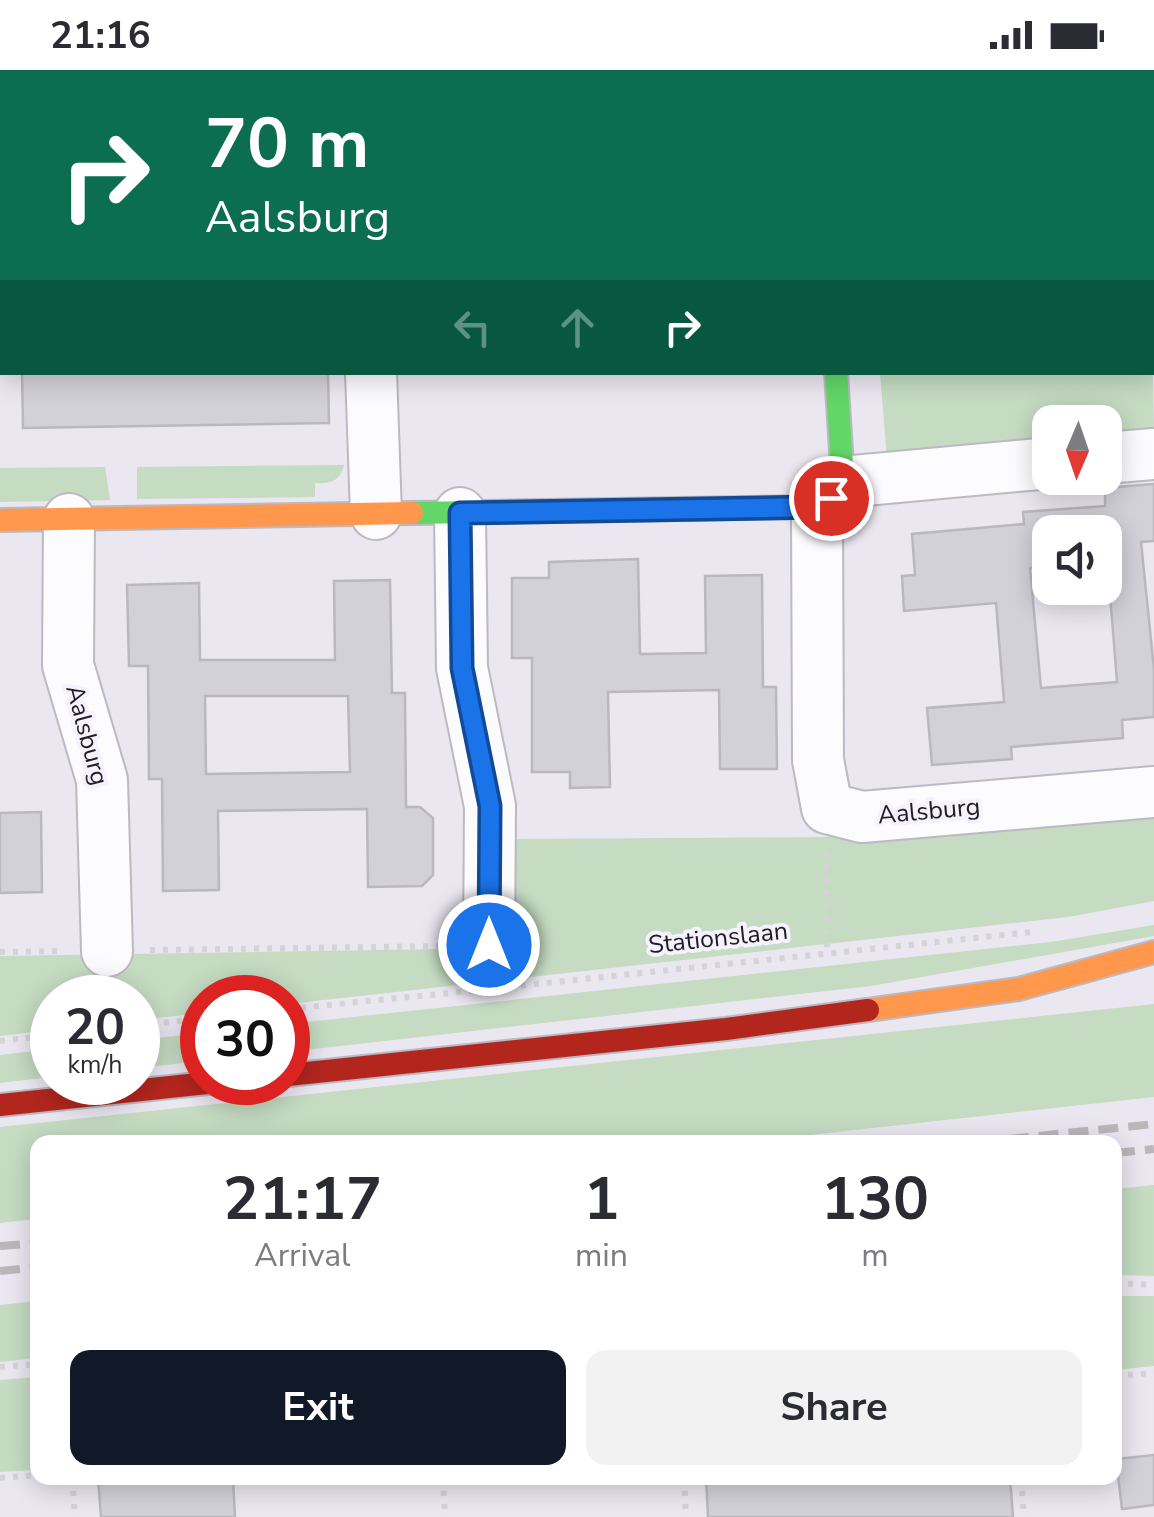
<!DOCTYPE html>
<style>
:root{--surface:#fff;--page:#f2f2f3;--text:#2b2b33;--muted:#7c7c81;--accent:#111827}
body{margin:0;font-family:"Nunito Sans",sans-serif;background:var(--page);color:var(--text);height:100vh;display:flex;flex-direction:column;font-size:38px;white-space:nowrap}
*{box-sizing:border-box;margin:0}
p{font-size:32px;color:var(--muted)}
.icon{flex:none;width:55px;height:55px;fill:none;stroke:currentColor;stroke-width:2;stroke-linecap:round;stroke-linejoin:round}
.map{position:relative;flex:1;overflow:hidden}
.sheet{position:absolute;left:30px;top:1065px;width:1092px;height:350px;display:flex;flex-direction:column;background:var(--surface);border-radius:20px;box-shadow:0 5px 25px #0003}
.sheet>*{flex:none}
.guide{position:absolute;left:0px;top:0px;width:1155px;height:305px;box-shadow:0 5px 25px #0003;background:#0b6e4f;color:#fff;overflow:hidden}
.needle{width:65px;rotate:182deg}
.tools{position:absolute;left:1032px;top:335px;display:grid;gap:20px}
.tools a{display:grid;place-items:center;width:90px;height:90px;border-radius:20px;background:var(--surface);box-shadow:0 5px 25px #0003;font-size:50px}
.speed{position:absolute;left:30px;top:905px;display:flex;gap:20px;font-size:50px;font-weight:700;text-align:center}
.speed>*{display:grid;place-content:center;width:130px;height:130px;border-radius:50%;background:var(--surface);box-shadow:0 5px 25px #0003;line-height:1}
.speed small{font-size:25px;font-weight:400}
.speed .limit{border:15px solid #d22;background:#fff;color:#111}
.pin{position:absolute;display:grid;place-items:center;width:85px;height:85px;color:#fff;margin:-42px;border:5px solid #fff;border-radius:50%;box-shadow:0 2px 10px #0007}
.me{position:absolute;width:110px;margin:-55px;rotate:0deg;stroke-linejoin:round;filter:drop-shadow(0 0 8px #0008)}
.turn{display:flex;align-items:center;gap:35px;height:210px;padding:0 40px;font-size:45px}
.turn .icon{width:130px;height:130px;stroke-width:2.5}
.turn b{display:block;font-size:70px;line-height:85px}
.lanes{display:flex;align-items:center;height:95px;padding:0 40px;background:#0003;justify-content:center;gap:50px;direction:ltr}
.lanes .off{opacity:.35}
.eta{display:flex;justify-content:space-evenly;align-items:center;height:170px;text-align:center}
.eta b{font-size:60px;font-weight:700;line-height:70px}
.button{display:flex;gap:20px;margin-top:auto;padding:20px 40px}
.button a{flex:1;height:115px;border-radius:20px;background:var(--accent);color:#fff;font-size:40px;font-weight:700;line-height:115px;text-align:center}
.button a+a{background:var(--page);color:var(--text)}
.status{display:flex;justify-content:space-between;align-items:center;height:70px;padding:0 50px;background:var(--surface);direction:ltr}
.status svg{height:28px;fill:currentColor}
.map>svg:first-child{display:block}
</style>
<div class="status"><b>21:16</b><svg viewBox="0 0 49 12"><path d="M0 12V9h3v3zM5 12V6h3v6zM10 12V3h3v9zM15 12V0h3v12zM26 1h20v11H26zM47 4h2v5h-2z"/></svg></div>
<div class="map">
<svg width="1154" height="1447" viewBox="0 0 1154 1447">
<rect width="100%" height="100%" fill="#eae7f1"/>
<path fill="#c5dbc2" d="M1152 260 1154 360 1105 365V352H1050V386L888 401 880 303 1152 302Z
M344 395C340 411 331 414 315 413V427L137 429V397Z
M105 397 110 430 0 432V398Z
M1154 733V831L1068 847 288 934V928H202V943L138 950V928H52V960L0 966V886L507 878 508 769 825 767Z
M1154 855V866L871 916 288 982V954L1051 872Z
M1154 934V1027L745 1072H38L37 1149 0 1153V1057Z
M202 963V991L138 998V970Z
M52 979V1007L0 1013V985Z
M1154 1115V1206L1115 1205V1119Z
M1115 1226H1154V1296L1115 1300Z
M37 1231V1288L0 1292V1235Z
M37 1307V1400L0 1402V1310Z"/>
<path fill="#d3d1d8" stroke="#bab8bf" stroke-width="2.5" fill-rule="evenodd" d="M22 302H328L329 353 23 358Z
M1154 414V471L1141 472 1154 599V647L1122 650 1123 668 1011 677 1012 689 932 695 927 638 1004 632 996 533 904 541 902 506 915 505 912 464 1024 454 1023 442 1105 436V418ZM1050 462H1105L1117 612 1041 618 1030 498 1050 497Z
M638 489 640 584 706 583 705 506 762 505 763 617H776L777 699H720L719 620 608 622 610 717 570 718V702H532V588H512V508H549V492Z
M390 510 392 623H405L406 737H420L433 748V805L422 816 368 817 367 739 218 741 219 820 163 821 162 709H149L148 596H129L127 515 199 513 200 590H335L334 511ZM205 626H348L350 702 206 704Z
M41 742 42 822 0 823V743Z
M1154 1385V1435L1122 1439 1116 1389Z
M98 1408H233L235 1447H101Z
M706 1408H930L931 1410 1010 1408 1013 1447H708Z"/>
<g fill="none" stroke-linecap="round" stroke-linejoin="round">
<defs>
<path id="street" d="M361 0V2
M810 0V2
M69 2 77 0
M0 23H2
M1152 240H1154
M371 302 376 444
M1105 388 1154 384
M843 412 1050 393
M817 437 818 690 827 738 862 747 1154 722
M460 443 462 598 490 736 489 875
M69 449 68 595 102 710 107 881"/>
<path id="fast" d="M412 443 817 437 831 428 843 412 836 302"/>
<path id="slow" d="M0 450 412 443
M868 940 1019 919 1154 882"/>
<path id="jam" d="M288 1005 726 959 868 940
M0 1035 217 1012"/>
</defs>
<use href="#street" stroke="#bbb9c1" stroke-width="54"/>
<use href="#fast" stroke="#bbb9c1" stroke-width="26"/>
<use href="#slow" stroke="#bbb9c1" stroke-width="26"/>
<use href="#jam" stroke="#bbb9c1" stroke-width="26"/>
<path stroke="#d4d3d6" stroke-width="6" stroke-dasharray="5 8" stroke-linecap="butt" d="M827 781V885
M150 880 448 876
M0 882 63 881
M508 917 1032 862
M288 939 480 920
M138 956 202 948
M0 971 52 965
M1115 1213 1154 1215
M0 1297 38 1294
M1115 1306 1154 1303
M0 1408 38 1405
M72 1408 75 1447
M443 1408 445 1447
M684 1408 686 1447
M1021 1408 1024 1447"/>
<use href="#street" stroke="#fcfbfd" stroke-width="50"/>
<use href="#fast" stroke="#63d668" stroke-width="22"/>
<use href="#slow" stroke="#ff974d" stroke-width="22"/>
<use href="#jam" stroke="#b3261e" stroke-width="22"/>
<path stroke="#b8b7ba" stroke-width="8" stroke-dasharray="20 10" stroke-linecap="butt" d="M979 1072 1154 1054
M1115 1083 1154 1079
M0 1176 38 1173
M0 1201 38 1197"/>
</g>
<g fill="none" stroke-linecap="round" stroke-linejoin="round">
<defs>
<path id="route" d="M489 875 490 736 462 598 460 443 817 437 831 428"/>
</defs>
<use href="#route" stroke="#114b97" stroke-width="25"/>
<use href="#route" stroke="#1a73e8" stroke-width="18"/>
</g>
<g text-anchor="middle" dominant-baseline="central" stroke-width="8" stroke-linejoin="round" paint-order="stroke">
<g font-size="25" fill="#1f1d24" stroke="#f5f2fd">
<text transform="translate(87 665) rotate(75)">Aalsburg</text>
<text transform="translate(929 741) rotate(-5)">Aalsburg</text>
<text transform="translate(718 868) rotate(-6)">Stationslaan</text>
</g>
</g>
</svg>
<div class="tools">
<a><svg class="needle" viewBox="-14 -14 28 28"><path d="M0-13l5 13h-10z" fill="#e53935"/><path d="M0 13l5-13h-10z" fill="#7c7c81"/></svg></a>
<a><svg class="icon" aria-label="sound" viewBox="0 0 24 24"><path d="M4 9h4l5-4v14l-5-4H4zM17 9q2 3 0 6"/></svg></a>
</div>
<div class="speed"><div>20<small>km/h</small></div><div class="limit">30</div></div>
<div class="pin" style="left:831px;top:428px;background:#d93025"><svg class="icon" aria-label="arrive" viewBox="0 0 24 24"><path d="M6 21V4h12l-3 4 3 4H6"/></svg></div>
<svg class="me" style="left:489px;top:875px" viewBox="-20 -20 40 40"><circle r="17" fill="#1a73e8" stroke="#fff" stroke-width="3"/><path d="M0-11L8 9 0 5-8 9z" fill="#fff"/></svg>
<div class="guide">
<div class="turn"><svg class="icon" aria-label="right" viewBox="0 0 24 24"><path d="M7 20v-9h11M14 6l5 5-5 5"/></svg><div><b>70 m</b>Aalsburg</div></div>
<div class="lanes"><svg class="icon off" aria-label="left" viewBox="0 0 24 24"><path d="M17 20v-9H6M10 6l-5 5 5 5"/></svg><svg class="icon off" aria-label="ahead" viewBox="0 0 24 24"><path d="M12 20V5M6 11l6-6 6 6"/></svg><svg class="icon" aria-label="right" viewBox="0 0 24 24"><path d="M7 20v-9h11M14 6l5 5-5 5"/></svg></div>
</div>
<section class="sheet">
<div class="eta">
<div><b>21:17</b><p>Arrival</p></div>
<div><b>1</b><p>min</p></div>
<div><b>130</b><p>m</p></div>
</div>
<div class="button"><a>Exit</a><a>Share</a></div>
</section>
</div>
